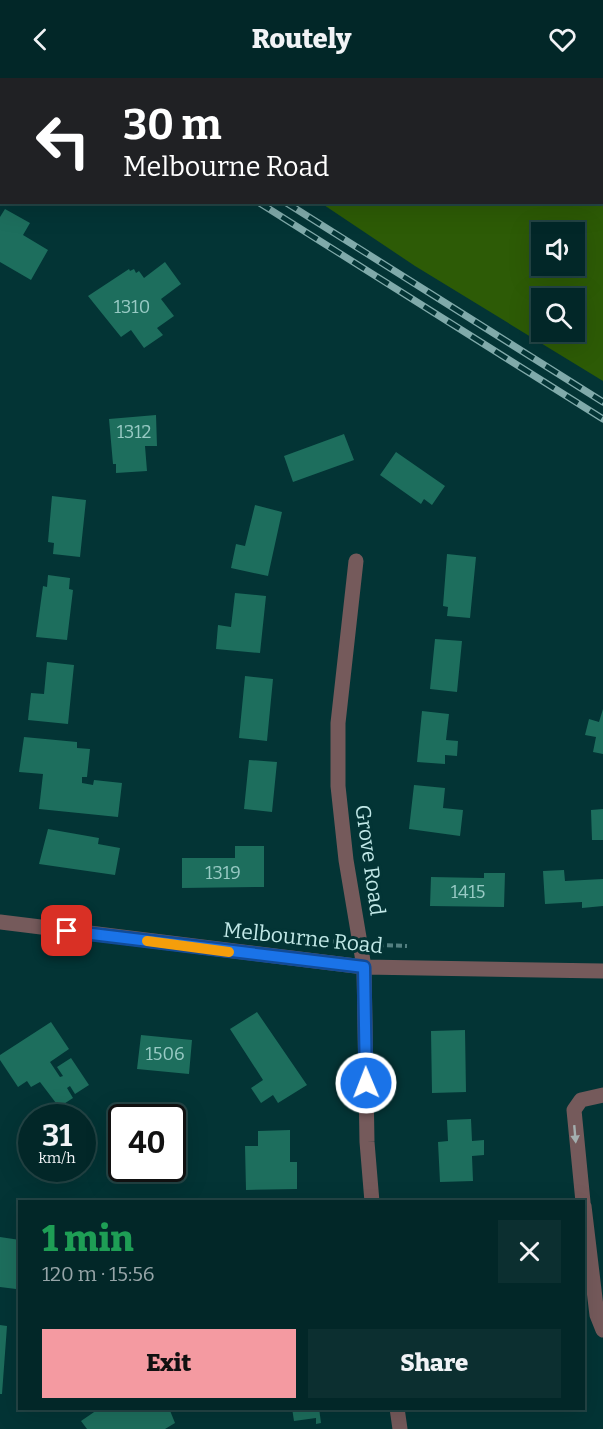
<!DOCTYPE html>
<meta charset="utf-8">
<style>
:root{--surface:#022728;--page:#0c2f30;--text:#f1f3f6;--muted:#96a5a8;--line:#234445;--accent:#f49aa1}
body{margin:0;font-family:Bitter,serif;background:var(--page);color:var(--text);height:100vh;display:flex;flex-direction:column;font-size:22px;white-space:nowrap}
*{box-sizing:border-box;margin:0}
p{font-size:20px;color:var(--muted)}
.icon{flex:none;width:33px;height:33px;fill:none;stroke:currentColor;stroke-width:2;stroke-linecap:round;stroke-linejoin:round}
.map{position:relative;flex:1;overflow:hidden}
.details{position:absolute;left:18px;top:1122px;width:567px;height:210px;display:flex;flex-direction:column;background:var(--surface);border-radius:0px;box-shadow:0 6px 24px #0002,0 0 0 2px var(--line)}
.details>*{flex:none}
.hud{position:absolute;left:0px;top:0px;width:603px;height:126px;box-shadow:0 6px 24px #0002,0 0 0 2px var(--line);background:#202124;color:#fff;overflow:hidden}
.controls{position:absolute;left:531px;top:144px;display:grid;gap:12px}
.controls a{display:grid;place-items:center;width:54px;height:54px;border-radius:0px;background:var(--surface);box-shadow:0 6px 24px #0002,0 0 0 2px var(--line);font-size:30px}
.speed{position:absolute;left:18px;top:1026px;display:flex;gap:12px;font-size:30px;font-weight:700;text-align:center}
.speed>*{display:grid;place-content:center;width:78px;height:78px;border-radius:50%;background:var(--surface);box-shadow:0 6px 24px #0002,0 0 0 2px var(--line);line-height:1}
.speed small{font-size:15px;font-weight:400}
.speed .limit{border:3px solid #111;border-radius:9px;background:#fff;color:#111}
.pin{position:absolute;display:grid;place-items:center;width:51px;height:51px;color:#fff;margin:-26px;border-radius:12px;box-shadow:0 3px 9px #0006}
.me{position:absolute;width:66px;margin:-33px;rotate:359deg;stroke-linejoin:round;filter:drop-shadow(0 0 4px #0008)}
.turn{display:flex;align-items:center;gap:21px;height:126px;padding:0 24px;font-size:27px}
.turn .icon{width:78px;height:78px;stroke-width:2.5}
.turn b{display:block;font-size:42px;line-height:51px}
.round{display:grid;place-items:center;flex:none;width:63px;height:63px;border-radius:0px;background:var(--page)}
.summary{display:flex;align-items:center;justify-content:space-between;height:102px;padding:0 24px}
h1{font-size:36px;font-weight:800;line-height:45px;color:#1e9e55}
.action{display:flex;gap:12px;margin-top:auto;padding:12px 24px}
.action a{flex:1;height:69px;border-radius:0px;background:var(--accent);color:#111;font-size:24px;font-weight:800;line-height:69px;text-align:center}
.action a+a{background:var(--page);color:var(--text)}
header{display:flex;justify-content:space-between;align-items:center;height:78px;padding:0 24px;background:var(--surface);font-size:27px;font-weight:800}
.map>svg:first-child{display:block}
</style>
<header><svg class="icon" aria-label="back" viewBox="0 0 24 24"><path d="M15 5l-7 7 7 7"/></svg>Routely<svg class="icon" aria-label="heart" viewBox="0 0 24 24"><path d="M12 20l-8-8c-3-5 5-10 8-4 3-6 11-1 8 4z"/></svg></header>
<div class="map">
<svg width="603" height="1351" viewBox="0 0 603 1351">
<rect width="100%" height="100%" fill="#033435"/>
<path fill="#2d5b06" fill-rule="evenodd" d="M122 0H603V303L415 188 321 125 602 124V2ZM542 154H574V188H542ZM574 220V254H542V220Z"/>
<path fill="#1d6e5d" d="M5 131 30 145 23 157 48 172 31 202 0 184V139Z
M165 184 181 206 161 221 174 238 157 250 163 257 144 270 131 252 121 259 88 218 129 191 130 193 134 191 136 195 139 193 144 200Z
M156 337 157 368H145L147 393 116 395V386H113L109 341Z
M344 356 354 382 293 404 284 378Z
M396 374 445 408 432 427 424 421 421 426 380 397Z
M52 418 86 422 80 479 53 476 54 465 48 464Z
M255 427 282 434 268 498 231 490 236 466 245 468Z
M447 476 476 479 470 540 447 538 448 529 443 528Z
M48 497 70 500 69 511 73 512 67 562 36 559 43 508 47 509Z
M235 515 266 518 260 575 216 571 218 547 231 549Z
M435 561 462 563 457 614 430 611Z
M47 584 74 587 68 646 28 642 31 615 44 616Z
M245 598 273 601 267 663 239 660Z
M603 631V676L593 674 596 659 585 657 589 641 599 644Z
M422 633 449 636 446 662 458 663 457 678 445 677V686L417 684Z
M24 659 77 664V670L90 671 87 699H82V705L93 707 94 702 122 705 118 739 39 731 43 696 19 694Z
M249 682 277 684 272 734 244 731Z
M414 707 445 710 443 730 463 732 460 758 409 751Z
M603 731V762H592L591 732Z
M48 751 99 760 98 766 120 770 115 797 39 786Z
M235 768H264V809L182 810V780H235Z
M564 792 565 803 603 801V828L582 830V824L545 826 543 793Z
M484 795H505L504 829 430 828 431 799 484 800Z
M257 934 307 1007 278 1025 273 1017 261 1025 251 1010 263 1002 230 951Z
M51 944 69 971 50 984 60 999 63 998 57 989 71 980 89 1007 75 1016 70 1008 67 1010 73 1020 59 1029 40 1004 31 1009 27 1003 18 1009 0 982V977Z
M465 952 466 1014 432 1015 431 953Z
M141 957 192 962 189 996 137 991Z
M471 1041 472 1063 484 1062V1077L472 1078 473 1103 440 1104 438 1064 448 1063 447 1042Z
M290 1052V1084H297V1111L246 1112 245 1068H258V1053Z
M0 1159 20 1162V1193L16 1211 0 1209Z
M0 1247 7 1248 2 1316H0Z
M100 1330H169L175 1345 165 1351H87L81 1343Z
M292 1330H319L321 1345 316 1346V1340L294 1343Z"/>
<g fill="none" stroke-linecap="round" stroke-linejoin="round">
<path stroke="#537f80" stroke-width="4" stroke-dasharray="6 3" stroke-linecap="butt" d="M496 0 497 2
M602 23 603 22
M324 863 343 864
M378 867 407 868"/>
<path stroke="#755a5b" stroke-width="15" d="M356 483 338 645V708L346 782 364 889 367 1064 372 1124
M0 844 364 889 603 893
M583 1124 574 1032 581 1022 603 1017
M584 1128 597 1237 603 1252
M397 1330 400 1351"/>
<defs>
<path id="rail" d="M56 0 59 2
M83 0 86 2
M258 124 603 341
M285 124 603 324"/>
</defs>
<use href="#rail" stroke="#80aaaa" stroke-width="7"/>
<use href="#rail" stroke="#033435" stroke-width="4.5" stroke-dasharray="14" stroke-linecap="butt"/>
</g>
<defs><path id="oneway-solid" d="M-6-.8H1V-3.2L6.5 0L1 3.2V.8H-6Z" transform="scale(1.5)"/></defs>
<use fill="#a3afaf" href="#oneway-solid" transform="translate(575 1056) rotate(85)"/>
<g fill="none" stroke-linecap="round" stroke-linejoin="round">
<defs>
<path id="route" d="M67 853 364 889 366 1005"/>
</defs>
<use href="#route" stroke="#114b97" stroke-width="15"/>
<use href="#route" stroke="#1a73e8" stroke-width="10"/>
<path stroke="#f59e0b" stroke-width="10" d="M147 863 229 874"/>
</g>
<g text-anchor="middle" dominant-baseline="central" stroke-width="6" stroke-linejoin="round" paint-order="stroke">
<g font-size="18" fill="#98cac4">
<text x="132" y="229">1310</text>
<text x="134" y="354">1312</text>
<text x="223" y="795">1319</text>
<text x="468" y="814">1415</text>
<text x="165" y="976">1506</text>
</g>
<g font-size="21" fill="#c1e8e7" stroke="#033435">
<text transform="translate(370 782) rotate(82)">Grove Road</text>
<text transform="translate(303 860) rotate(6)">Melbourne Road</text>
</g>
</g>
</svg>
<div class="controls">
<a><svg class="icon" aria-label="sound" viewBox="0 0 24 24"><path d="M4 9h4l5-4v14l-5-4H4zM17 9q2 3 0 6"/></svg></a>
<a><svg class="icon" aria-label="search" viewBox="0 0 24 24"><circle cx="10" cy="10" r="6"/><path d="M15 15l6 6"/></svg></a>
</div>
<div class="speed"><div>31<small>km/h</small></div><div class="limit">40</div></div>
<div class="pin" style="left:67px;top:853px;background:#d93025"><svg class="icon" aria-label="arrive" viewBox="0 0 24 24"><path d="M6 21V4h12l-3 4 3 4H6"/></svg></div>
<svg class="me" style="left:366px;top:1005px" viewBox="-20 -20 40 40"><circle r="17" fill="#1a73e8" stroke="#fff" stroke-width="3"/><path d="M0-11L8 9 0 5-8 9z" fill="#fff"/></svg>
<div class="hud">
<div class="turn"><svg class="icon" aria-label="left" viewBox="0 0 24 24"><path d="M17 20v-9H6M10 6l-5 5 5 5"/></svg><div><b>30 m</b>Melbourne Road</div></div>
</div>
<section class="details">
<div class="summary"><div><h1>1 min</h1><p>120 m · 15:56</p></div><a class="round"><svg class="icon" aria-label="close" viewBox="0 0 24 24"><path d="M6 6l12 12M18 6L6 18"/></svg></a></div>
<div class="action"><a>Exit</a><a>Share</a></div>
</section>
</div>
